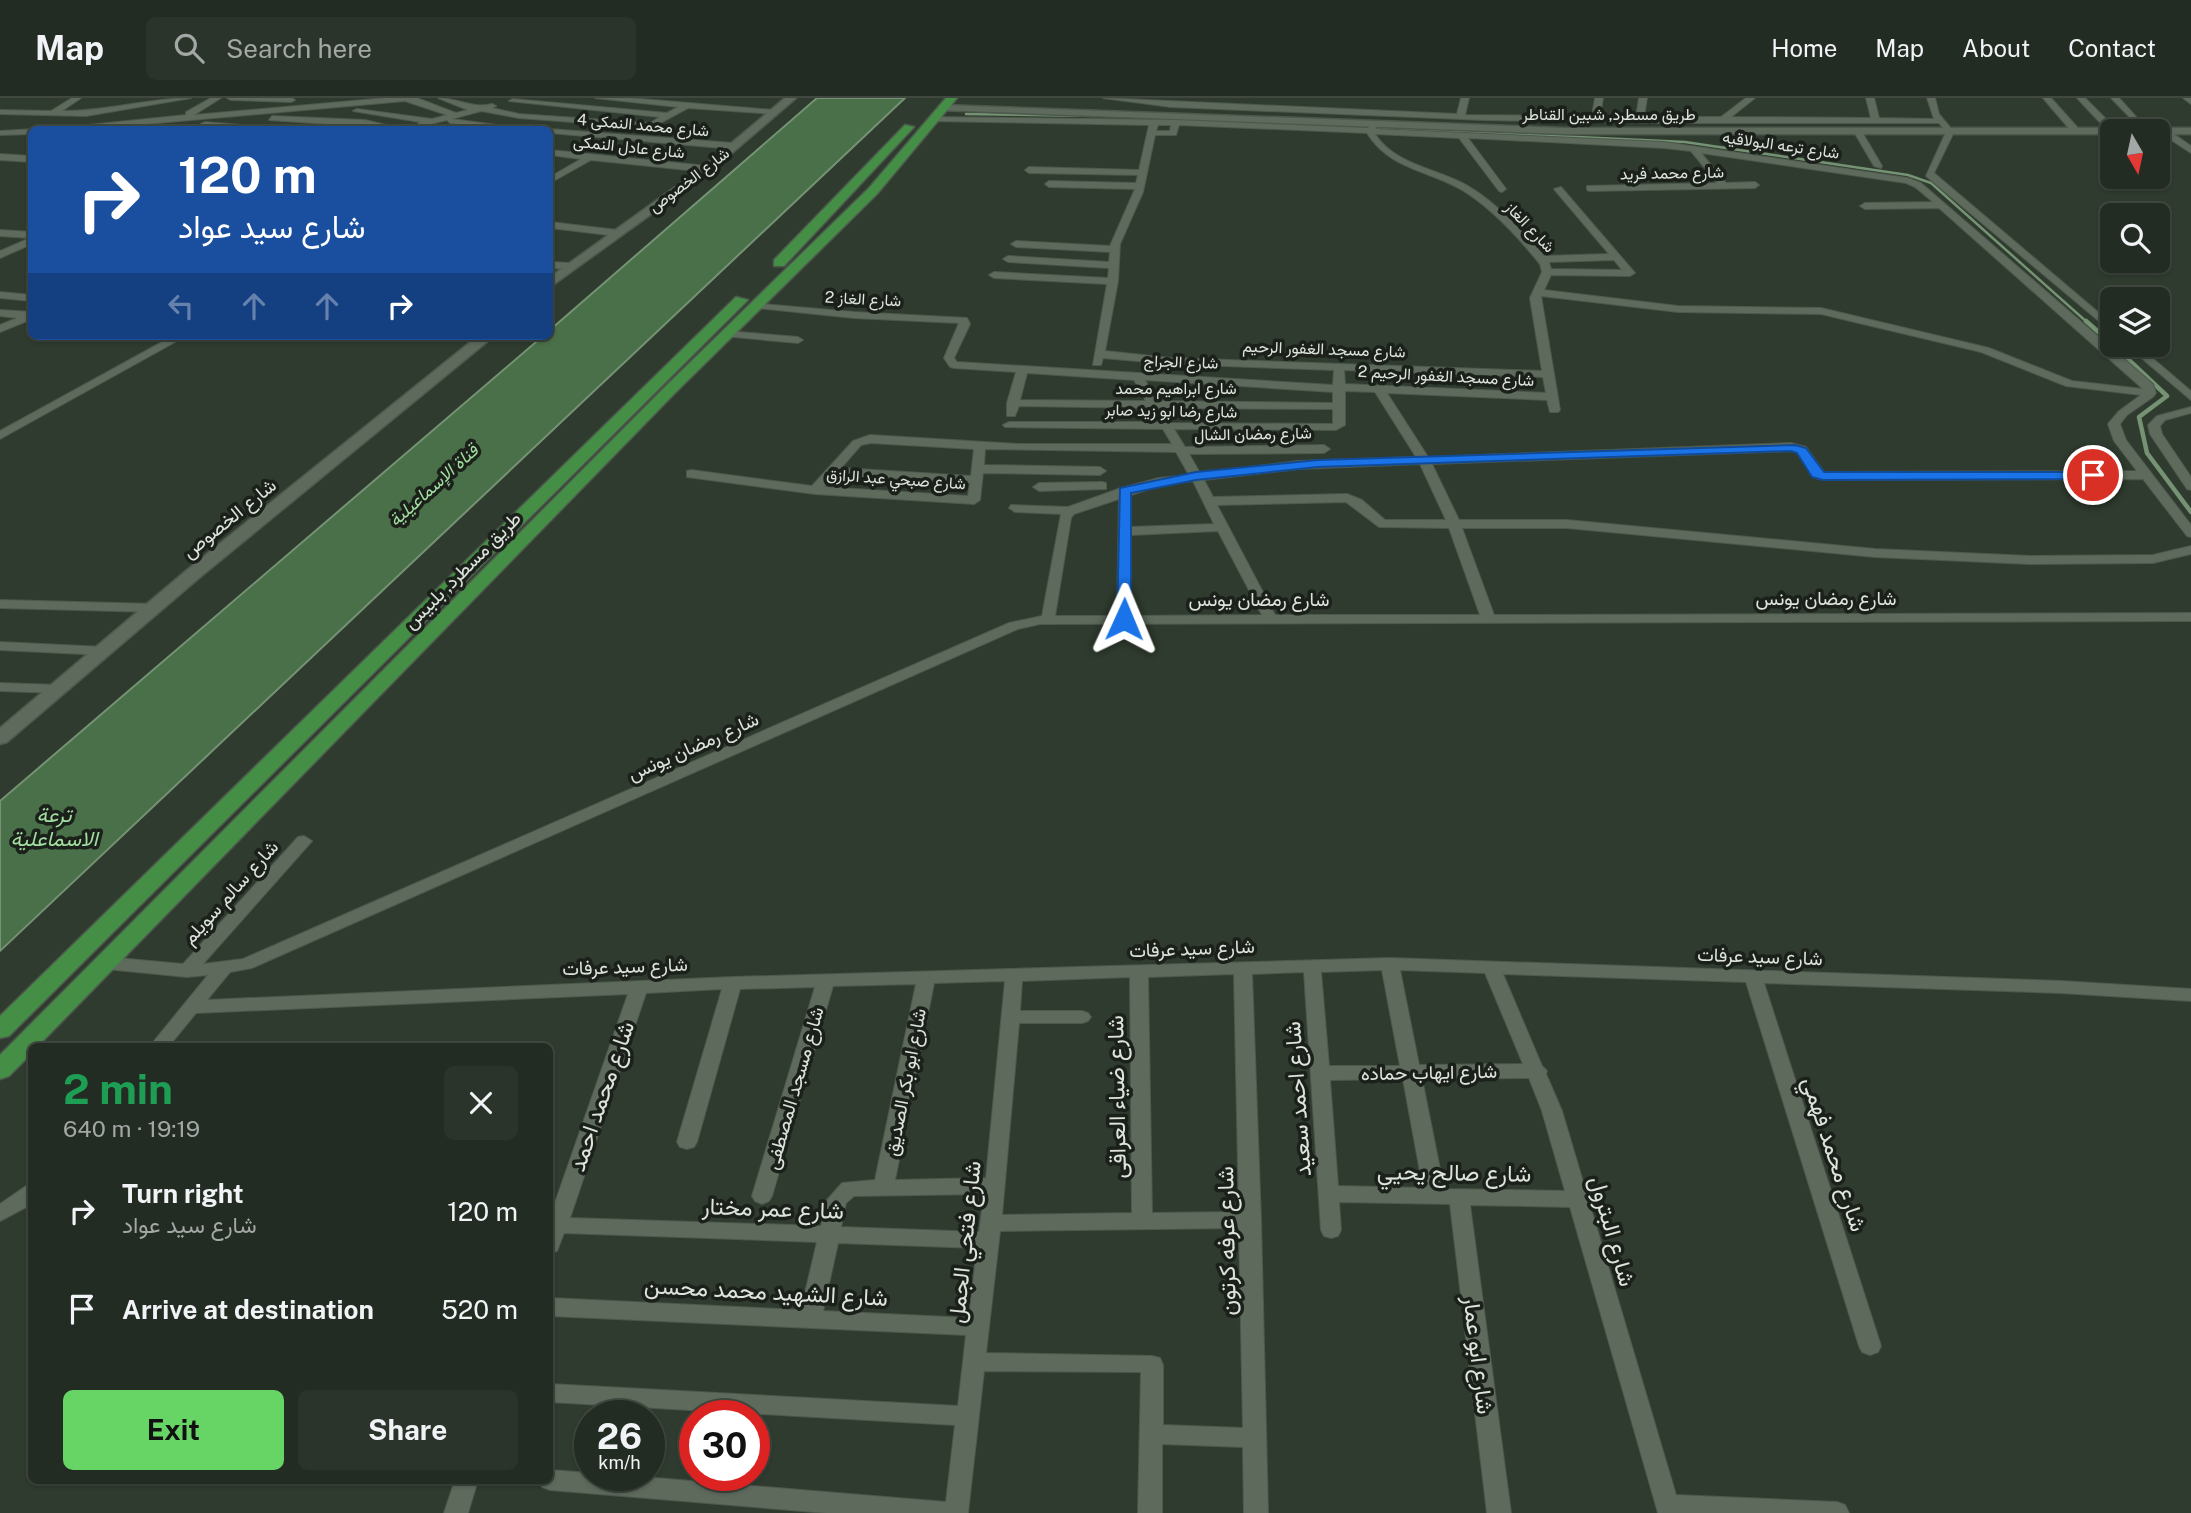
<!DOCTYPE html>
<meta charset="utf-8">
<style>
:root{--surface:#232c22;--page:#2b342a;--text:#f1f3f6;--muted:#a3a7a5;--line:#404840;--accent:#67d466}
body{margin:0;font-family:"Public Sans",Vazirmatn,sans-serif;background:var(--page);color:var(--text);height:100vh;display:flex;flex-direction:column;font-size:26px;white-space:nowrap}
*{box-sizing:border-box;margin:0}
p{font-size:23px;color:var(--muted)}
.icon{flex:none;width:38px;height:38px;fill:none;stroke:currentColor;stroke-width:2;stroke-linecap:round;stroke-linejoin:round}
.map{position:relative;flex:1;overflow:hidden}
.details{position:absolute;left:28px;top:945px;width:525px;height:441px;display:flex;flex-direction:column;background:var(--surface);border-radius:10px;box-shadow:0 2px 5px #0004,0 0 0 2px var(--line)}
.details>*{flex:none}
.top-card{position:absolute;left:28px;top:28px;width:525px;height:214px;border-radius:10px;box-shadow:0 2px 5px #0004,0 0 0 2px var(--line);background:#1a4fa0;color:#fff;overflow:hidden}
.needle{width:46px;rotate:171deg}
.controls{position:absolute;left:2100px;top:21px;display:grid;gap:14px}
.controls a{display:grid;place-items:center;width:70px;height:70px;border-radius:10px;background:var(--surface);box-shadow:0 2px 5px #0004,0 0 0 2px var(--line);font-size:35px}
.speed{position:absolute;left:574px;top:1302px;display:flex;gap:14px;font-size:35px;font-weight:700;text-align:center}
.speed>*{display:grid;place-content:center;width:91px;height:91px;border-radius:50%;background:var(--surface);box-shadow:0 2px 5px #0004,0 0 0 2px var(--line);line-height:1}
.speed small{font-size:18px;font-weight:400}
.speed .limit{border:10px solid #d22;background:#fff;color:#111}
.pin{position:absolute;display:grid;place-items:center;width:60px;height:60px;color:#fff;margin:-30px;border:4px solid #fff;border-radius:50%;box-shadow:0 2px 7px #0007}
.me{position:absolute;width:77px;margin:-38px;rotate:1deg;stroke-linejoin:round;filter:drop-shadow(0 0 5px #0008)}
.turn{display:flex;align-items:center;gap:24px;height:147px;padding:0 35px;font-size:32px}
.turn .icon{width:91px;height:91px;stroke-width:2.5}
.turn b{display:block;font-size:49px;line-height:60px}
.lanes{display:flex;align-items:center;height:66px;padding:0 35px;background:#0003;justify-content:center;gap:35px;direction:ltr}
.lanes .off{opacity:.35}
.round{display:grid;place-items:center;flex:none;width:74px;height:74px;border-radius:10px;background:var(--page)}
.headline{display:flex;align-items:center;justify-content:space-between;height:119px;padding:0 35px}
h1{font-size:42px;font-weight:700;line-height:52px;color:#1e9e55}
.primary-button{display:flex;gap:14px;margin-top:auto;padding:14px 35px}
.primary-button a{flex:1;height:80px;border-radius:10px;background:var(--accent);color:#111;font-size:28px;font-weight:700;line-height:80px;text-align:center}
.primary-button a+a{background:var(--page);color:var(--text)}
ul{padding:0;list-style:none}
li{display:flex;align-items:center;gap:21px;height:98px;padding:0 35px}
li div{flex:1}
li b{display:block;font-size:26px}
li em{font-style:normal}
header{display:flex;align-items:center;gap:42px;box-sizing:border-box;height:98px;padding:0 35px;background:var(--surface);border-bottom:2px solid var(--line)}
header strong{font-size:33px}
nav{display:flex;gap:38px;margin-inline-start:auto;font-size:24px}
.search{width:490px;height:63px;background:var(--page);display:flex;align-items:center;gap:18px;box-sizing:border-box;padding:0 24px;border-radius:10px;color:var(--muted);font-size:26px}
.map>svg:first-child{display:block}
</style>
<header>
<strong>Map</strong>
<div class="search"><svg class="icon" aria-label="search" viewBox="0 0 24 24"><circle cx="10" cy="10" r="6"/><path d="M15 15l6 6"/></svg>Search here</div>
<nav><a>Home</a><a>Map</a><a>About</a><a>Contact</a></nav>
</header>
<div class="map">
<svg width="2191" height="1415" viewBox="0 0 2191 1415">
<rect width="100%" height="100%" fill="#2f3b2e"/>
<path fill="#497048" stroke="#759374" stroke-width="2" d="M817 0H905L0 853V703L543 238H550V232Z"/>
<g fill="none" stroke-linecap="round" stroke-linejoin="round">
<path stroke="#759374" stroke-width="2.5" d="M966 16 1096 18
M1228 23 1685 44 1908 77 1931 85 2088 225"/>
<path stroke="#759374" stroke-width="4.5" d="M2086 223 2112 246
M2113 247 2167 298 2139 319 2147 355 2191 414"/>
<defs>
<path id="minor" d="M72 0H81L62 13C105 14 147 0 191 0L86 18 0 16V12L51 13Z
M211 0H221L194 17 386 0H417L456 15 468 12 438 0C458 0 472 11 492 6L496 8 492 10 519 16 650 25 660 19 509 3 513 1 667 15 678 9 595 0H629L774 12 778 14 774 16 688 10 651 30 519 20 481 13 452 21 533 32H503L450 25 447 22 422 28 418 26 420 24 353 13 357 11 432 21 447 17 405 3 78 32H40L186 17V14Z
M227 0H292L295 2 291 4 231 2Z
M1103 0 1457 16 1461 0H1469L1465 17 1592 18 1595 0H1603L1600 18 1636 19 1639 0H1647L1644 19H1721L1746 0H1755L1731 19 1871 20 1866 0H1874L1879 20 1934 21 1927 0H1935L1939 16 1954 34 1934 75 2112 226V234L1926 78 1946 34 1939 25H1639L1484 22 1171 9Z
M2043 0H2051L2078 30V34H2072Z
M2077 0H2085L2114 29V33H2108Z
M2111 0H2119L2149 33H2143Z
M2183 0H2191V6Z
M272 18 365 22 403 31 269 22Z
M933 19 1176 22 1368 30 1373 24 1377 26 1376 31 1664 44 1908 80 1921 85 2153 286 2156 295 2153 299 2127 317 2120 326 2126 342 2191 427V439L2187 438 2143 381 1823 382 1813 379 1798 354 1791 353 1432 366 1459 422H1567L1875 451 2030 458 2153 457 2191 448V456L2153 465 2030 466 1875 459 1567 430H1462L1494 517 2191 515V523L1040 526 1018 531 252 870 230 874 207 902 733 879 1390 860 2061 883 2191 891V903L2061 895 1764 885 1881 1248 1878 1254 1870 1257 1862 1254 1859 1248 1746 884 1503 876 1542 968 1547 973 1546 976 1562 1013 1676 1397 1837 1404 1845 1407 1849 1415H1658L1570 1109 1470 1107 1511 1415H1487L1450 1106 1339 1104 1341 1132 1338 1138 1331 1140 1324 1138 1321 1132 1304 874 1252 876 1261 1122 1268 1415H1244L1243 1349 1162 1346V1415H1138L1141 1274 984 1273 968 1415H826L550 1392 542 1389 539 1382H550V1372L590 1375V1377H619L946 1404 955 1327 550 1304V1286L958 1308 966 1237 550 1218V1200L801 1212 817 1144 564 1135 557 1153 550 1155V1119L628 896 196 915 169 948H150L208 877 187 879 106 871 100 869 97 865 100 861 106 859 183 866 298 739 304 738 312 743 203 866 243 861 1009 525 1042 518 1061 416 1015 414 1009 410 1011 407 1068 409 1121 390 1159 380 1189 377 1176 354 985 351 984 367 1100 369 1106 373 1100 377 983 375 980 402 974 406 815 396 687 379V373L691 372 812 388 853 343 870 337 1019 346H1172L1163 331 1005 329 1003 327 1009 324H1159L1150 310 1019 308 1015 318H1007V305L1016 274 954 270 950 269 944 260 959 225 854 220 756 210 751 207 752 205 854 214 967 220 970 226 954 260 957 264 1333 287 1334 272 1171 266 1103 260 1101 267H1093L1107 186 994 180 989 177 994 174 1108 180 1109 170 1008 164 1003 161 1008 158 1109 164 1110 154 1016 149 1011 146 1016 143 1110 148 1135 91 1049 89 1045 86 1049 83 1136 85 1138 77 1029 75 1025 72 1029 69 1139 72 1149 27 930 23ZM1158 27H1171L1170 33H1156ZM1179 27 1367 35C1389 71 1428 72 1462 92 1492 110 1518 139 1540 166L1542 174 1530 200 1542 273 1171 260 1105 253 1118 183 1120 146 1143 94 1155 37H1176ZM1375 36 1459 40 1499 93 1502 94 1506 91 1468 40 1664 50 1691 53 1717 85 1587 88V92L1590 93 1755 90 1759 87 1755 84 1726 85 1701 55 1906 85 1915 89 1933 104 1865 105 1860 108 1865 111 1939 110 2143 291 2072 283 1989 250 1821 210 1678 208 1544 192 1551 177 1630 178 1635 175 1561 89 1554 91 1609 156 1544 158C1522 133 1497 105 1468 88 1437 70 1396 68 1375 36ZM1614 162 1622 172 1551 171 1549 164ZM1541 198 1678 214 1821 216 1981 254 2066 288 2141 297 2119 313 2108 326 2114 343 2137 373 1824 374 1806 349 1791 345 1428 359 1387 295 1547 302 1550 314H1558L1560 312ZM1344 272 1543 279 1546 295 1345 286ZM1027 275 1134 282 1146 303 1020 302ZM1145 282 1333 294V305L1157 303ZM1345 293 1375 294 1416 359 1298 363 1200 375 1189 356 1324 355 1330 351 1324 347 1185 349 1174 331 1336 332 1345 327ZM1161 310 1333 311V326L1170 325ZM871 345 974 351 971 378 841 370 861 347ZM1420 366 1446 422H1385L1362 402 1347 396 1213 399 1204 382 1298 371ZM835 377 970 385 968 398 824 389ZM1193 383 1214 426 1131 429V397L1161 387ZM1119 401 1117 518H1055L1071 420 1074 416ZM1346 404 1379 429 1449 430 1480 517H1275L1217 407ZM1218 433 1262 517 1131 518V437ZM1382 872 1400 968H1329L1321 874ZM1400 872 1485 875 1523 966 1419 967ZM1234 876 1239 1114 1152 1115 1148 879ZM1130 879 1132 1115 1002 1117 1019 925H1082L1088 923 1091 919 1088 915 1082 913H1020L1022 883ZM1005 883 986 1080 895 1082 934 885ZM916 886 875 1082 842 1085 827 1102 821 1128 570 1120 646 895 722 891 677 1044 680 1049 687 1051 694 1049 697 1044 740 891 815 889 752 1098 755 1103 762 1106 769 1103 772 1098 833 888ZM1529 980 1542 1013 1565 1093 1444 1091 1422 981ZM1403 981 1423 1090 1338 1088 1330 982ZM984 1096 979 1134 841 1129 846 1105 854 1098ZM1239 1130 1243 1330 1163 1327V1267L1160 1260 1152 1258 986 1255 1000 1133ZM838 1145 977 1150 969 1220 823 1213Z
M205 24 276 30 280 32 202 28 201 26Z
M2159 30H2165L2191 48V55L2159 34Z
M35 31 32 32V36L0 37V33Z
M550 31 733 45 737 48 733 51 550 35V32H547Z
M1858 32 1862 34 1882 68 1881 70 1874 68 1854 34Z
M550 52 707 68 711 71 707 74 591 62 550 85V79L581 61 550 57Z
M0 56 32 58V64L0 62Z
M550 124 617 132 622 135 617 138 550 130Z
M0 132 32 134V146L0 160V153L30 140 0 138Z
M550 164 570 165 575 168 570 171 550 170Z
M0 194 32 197V203L0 200Z
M0 212 32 214V221L0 234V227L17 220 0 218Z
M727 233 798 239 803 242 798 245 723 238 722 236Z
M173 238H186L0 341V333Z
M2126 247H2137L2191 293V302Z
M2191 309V315L2165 322 2160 328 2162 336 2191 379V392L2187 391 2150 336 2148 327 2157 318Z
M1102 384 1106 385V391L1039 393 1033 389 1039 385Z
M0 502 156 506 163 510 156 514 0 510Z
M0 544 104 549 111 553 104 557 0 552Z
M0 585 59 587 66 591 59 595 0 593Z
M32 1084V1106L0 1123V1106Z
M455 1382H478L468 1415H444Z"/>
<path id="secondary" d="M785 0H796L711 73 550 189V179L703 69Z
M943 7 1564 30H2191V36H2158V33H2112V36H1564L939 12V8Z
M478 238H494L199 480 7 644 0 646V630L187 472Z"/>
<path id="primary" d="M946 0H957L877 96 676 294 38 948H32V955L9 978 0 981V957L666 288 869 90Z
M905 27 914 29 784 168H774V162Z
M736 199 748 202 9 938 0 940V918Z"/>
</defs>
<use href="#minor" stroke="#4d584d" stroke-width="2"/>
<use href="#secondary" stroke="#4d584d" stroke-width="3"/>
<use href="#primary" stroke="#4d584d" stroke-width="3"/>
<use href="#minor" fill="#5d6a5c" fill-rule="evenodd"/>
<use href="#secondary" fill="#5d6a5c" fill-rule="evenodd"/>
<use href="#primary" fill="#458e46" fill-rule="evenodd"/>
</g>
<path fill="#1a73e8" stroke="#114b97" stroke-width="2" d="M1795 347 1806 350 1824 374H2093L2099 377 2093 381 1823 382 1812 379 1797 355 1791 353 1318 369 1196 382 1131 395V521L1124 525 1117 521 1120 390 1196 374 1318 362Z"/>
<g text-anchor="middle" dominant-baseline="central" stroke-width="7" stroke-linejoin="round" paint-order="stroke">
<g font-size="16" fill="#dce4dc" stroke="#1b201a">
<text x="1609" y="16">طريق مسطرد, شبين القناطر</text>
<text transform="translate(643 27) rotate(5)">شارع محمد النمكى 4</text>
<text transform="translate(1781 47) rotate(8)">شارع ترعه البولاقيه</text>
<text transform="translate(629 49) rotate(6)">شارع عادل النمكى</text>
<text transform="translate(1672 75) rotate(-1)">شارع محمد فريد</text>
<text transform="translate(689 82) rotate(-37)">شارع الخصوص</text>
<text transform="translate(1530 129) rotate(46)">شارع الغاز</text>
<text transform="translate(863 201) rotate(3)">شارع الغاز 2</text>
<text transform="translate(1324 251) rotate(2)">شارع مسجد الغفور الرحيم</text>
<text transform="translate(1181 264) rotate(2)">شارع الجراج</text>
<text transform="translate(1446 278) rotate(3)">شارع مسجد الغفور الرحيم 2</text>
<text x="1176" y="290">شارع ابراهيم محمد</text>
<text transform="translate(1171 313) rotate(1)">شارع رضا ابو زيد صابر</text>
<text transform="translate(1253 336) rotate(-1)">شارع رمضان الشال</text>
<text transform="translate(896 381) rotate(4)">شارع صبحي عبد الرازق</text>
</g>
<g font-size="18" font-style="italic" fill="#a1de9f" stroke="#1b201a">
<text transform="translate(433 387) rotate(-42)">قناة الإسماعيلية</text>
</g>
<g font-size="19" fill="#dce4dc" stroke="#1b201a">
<text transform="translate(229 420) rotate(-39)">شارع الخصوص</text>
<text transform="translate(462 472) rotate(-45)">طريق مسطرد, بلبيس</text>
<text x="1826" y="500">شارع رمضان يونس</text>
<text x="1259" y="501">شارع رمضان يونس</text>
<text transform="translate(693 648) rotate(-24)">شارع رمضان يونس</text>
<text transform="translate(230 794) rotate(-48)">شارع سالم سويلم</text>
<text transform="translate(1192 850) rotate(-2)">شارع سيد عرفات</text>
<text transform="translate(1760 858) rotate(2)">شارع سيد عرفات</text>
<text transform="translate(625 868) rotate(-2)">شارع سيد عرفات</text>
<text transform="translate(1429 974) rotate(-1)">شارع ايهاب حماده</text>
<text transform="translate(905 984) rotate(-79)">شارع ابو بكر الصديق</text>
<text transform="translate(794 990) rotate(-74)">شارع مسجد المصطفى</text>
</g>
<g font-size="21" font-style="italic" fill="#a1de9f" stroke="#1b201a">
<text x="54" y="716">ترعة<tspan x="54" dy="24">الاسماعلية</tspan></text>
</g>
<g font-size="23" fill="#dce4dc" stroke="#1b201a">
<text transform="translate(601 998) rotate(-71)">شارع محمد احمد</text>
<text transform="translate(1116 999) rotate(-91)">شارع ضياء العراقى</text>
<text transform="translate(1297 1001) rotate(-94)">شارع احمد سعيد</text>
<text transform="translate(1835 1056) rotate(72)">شارع محمد فهمي</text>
<text transform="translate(1454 1074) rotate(1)">شارع صالح يحيي</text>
<text transform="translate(773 1110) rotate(2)">شارع عمر مختار</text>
<text transform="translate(1613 1133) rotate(74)">شارع البترول</text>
<text transform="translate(1226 1143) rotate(-91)">شارع عرفه كرتون</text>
<text transform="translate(964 1144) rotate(-84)">شارع فتحي الجمل</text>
<text transform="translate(766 1193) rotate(3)">شارع الشهيد محمد محسن</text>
<text transform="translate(1479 1257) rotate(83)">شارع ابو عمار</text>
</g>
</g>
</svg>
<div class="controls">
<a><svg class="needle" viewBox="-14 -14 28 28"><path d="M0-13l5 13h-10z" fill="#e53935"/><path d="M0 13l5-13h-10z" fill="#a3a7a5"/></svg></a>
<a><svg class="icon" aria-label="search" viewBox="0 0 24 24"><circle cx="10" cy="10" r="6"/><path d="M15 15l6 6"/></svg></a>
<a><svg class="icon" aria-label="layers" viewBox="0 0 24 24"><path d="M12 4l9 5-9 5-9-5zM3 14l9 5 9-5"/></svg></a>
</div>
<div class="speed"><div>26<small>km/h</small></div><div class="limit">30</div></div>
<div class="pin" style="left:2093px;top:377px;background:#d93025"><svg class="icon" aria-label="arrive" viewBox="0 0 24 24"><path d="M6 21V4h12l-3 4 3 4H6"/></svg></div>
<svg class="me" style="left:1124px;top:521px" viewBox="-20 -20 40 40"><path d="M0-17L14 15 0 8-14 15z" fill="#1a73e8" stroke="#fff" stroke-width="4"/></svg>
<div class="top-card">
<div class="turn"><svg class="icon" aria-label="right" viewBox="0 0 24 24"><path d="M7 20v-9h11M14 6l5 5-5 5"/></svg><div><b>120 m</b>شارع سيد عواد</div></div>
<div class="lanes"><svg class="icon off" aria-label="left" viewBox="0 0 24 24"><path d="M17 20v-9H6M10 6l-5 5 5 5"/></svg><svg class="icon off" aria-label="ahead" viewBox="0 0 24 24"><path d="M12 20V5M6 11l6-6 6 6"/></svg><svg class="icon off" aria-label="ahead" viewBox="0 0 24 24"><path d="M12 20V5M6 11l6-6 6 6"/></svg><svg class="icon" aria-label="right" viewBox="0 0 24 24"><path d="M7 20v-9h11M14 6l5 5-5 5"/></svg></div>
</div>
<section class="details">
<div class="headline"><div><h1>2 min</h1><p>640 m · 19:19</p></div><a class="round"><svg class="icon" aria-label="close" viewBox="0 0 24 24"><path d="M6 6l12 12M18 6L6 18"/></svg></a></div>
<ul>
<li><svg class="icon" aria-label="right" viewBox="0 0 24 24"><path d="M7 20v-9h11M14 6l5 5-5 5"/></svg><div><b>Turn right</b><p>شارع سيد عواد</p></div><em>120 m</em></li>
<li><svg class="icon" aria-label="arrive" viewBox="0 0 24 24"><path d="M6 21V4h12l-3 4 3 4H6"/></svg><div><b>Arrive at destination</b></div><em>520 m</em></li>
</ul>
<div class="primary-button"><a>Exit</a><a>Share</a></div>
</section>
</div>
